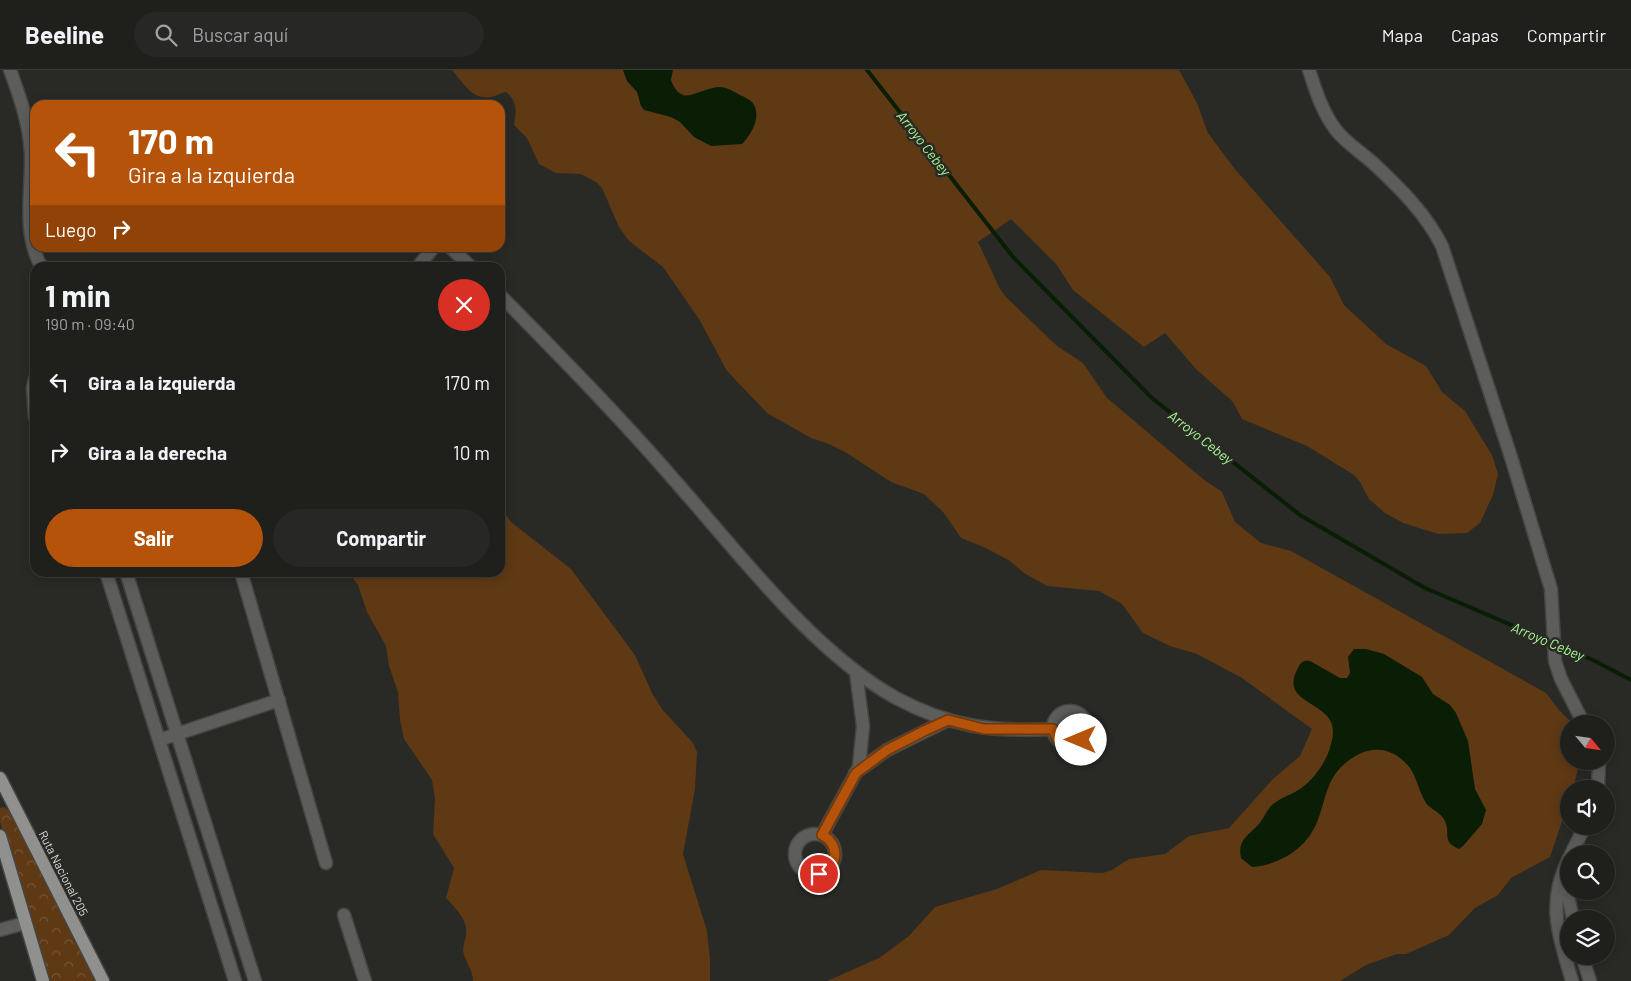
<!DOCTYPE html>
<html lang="es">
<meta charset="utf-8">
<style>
:root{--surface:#1f1f1c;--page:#272725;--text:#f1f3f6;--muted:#a1a2a3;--line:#3c3d3b;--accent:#b45309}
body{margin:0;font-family:Barlow,sans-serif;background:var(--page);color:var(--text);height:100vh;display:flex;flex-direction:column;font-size:19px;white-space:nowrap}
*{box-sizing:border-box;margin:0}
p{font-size:16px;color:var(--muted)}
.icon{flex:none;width:28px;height:28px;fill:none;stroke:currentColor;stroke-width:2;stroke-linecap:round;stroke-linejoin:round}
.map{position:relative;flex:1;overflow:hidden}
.side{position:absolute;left:30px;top:192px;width:475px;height:315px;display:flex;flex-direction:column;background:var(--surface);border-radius:15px;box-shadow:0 2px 12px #0003,0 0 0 1px var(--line)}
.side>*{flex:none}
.hud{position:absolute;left:30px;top:30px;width:475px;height:152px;border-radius:15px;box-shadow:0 2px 12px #0003,0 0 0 1px var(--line);background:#b45309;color:#fff;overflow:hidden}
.needle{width:32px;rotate:119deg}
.tools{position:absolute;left:1560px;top:645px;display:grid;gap:10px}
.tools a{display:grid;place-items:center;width:55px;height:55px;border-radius:50%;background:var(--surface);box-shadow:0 2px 12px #0003,0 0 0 1px var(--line);font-size:25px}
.pin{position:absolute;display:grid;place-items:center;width:42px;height:42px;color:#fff;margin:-21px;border:2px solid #fff;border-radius:50%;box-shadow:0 1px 5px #0007}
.me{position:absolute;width:55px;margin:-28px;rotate:270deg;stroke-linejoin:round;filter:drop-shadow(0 0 4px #0008)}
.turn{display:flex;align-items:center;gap:18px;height:105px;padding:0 15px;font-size:22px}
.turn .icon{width:65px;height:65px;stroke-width:2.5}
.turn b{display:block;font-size:35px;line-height:42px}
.then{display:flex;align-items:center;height:48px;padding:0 15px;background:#0003;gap:10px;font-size:19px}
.round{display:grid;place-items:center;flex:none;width:52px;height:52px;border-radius:26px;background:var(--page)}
.head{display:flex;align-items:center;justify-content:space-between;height:85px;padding:0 15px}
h1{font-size:30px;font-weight:700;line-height:38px}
.button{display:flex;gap:10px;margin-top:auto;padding:10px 15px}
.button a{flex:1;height:58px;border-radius:30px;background:var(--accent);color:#fff;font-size:20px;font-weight:700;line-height:58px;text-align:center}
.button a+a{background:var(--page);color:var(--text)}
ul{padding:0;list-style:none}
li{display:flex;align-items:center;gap:15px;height:70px;padding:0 15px}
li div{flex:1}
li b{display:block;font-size:19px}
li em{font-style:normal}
header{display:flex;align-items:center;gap:30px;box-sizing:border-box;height:70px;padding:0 25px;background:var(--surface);border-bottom:1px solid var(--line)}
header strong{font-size:24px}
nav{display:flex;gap:28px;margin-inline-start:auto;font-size:18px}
.search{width:350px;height:45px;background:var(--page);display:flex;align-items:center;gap:12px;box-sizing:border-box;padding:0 18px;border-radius:28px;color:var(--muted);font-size:19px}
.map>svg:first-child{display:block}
</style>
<header>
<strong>Beeline</strong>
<div class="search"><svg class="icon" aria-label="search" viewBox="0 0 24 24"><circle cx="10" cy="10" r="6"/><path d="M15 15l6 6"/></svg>Buscar aquí</div>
<nav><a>Mapa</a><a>Capas</a><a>Compartir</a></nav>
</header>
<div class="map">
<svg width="1631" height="911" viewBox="0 0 1631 911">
<defs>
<pattern id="park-crowns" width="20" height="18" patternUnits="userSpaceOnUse" patternTransform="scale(1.25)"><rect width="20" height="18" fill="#5f3914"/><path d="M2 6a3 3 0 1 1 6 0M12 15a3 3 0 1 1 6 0" fill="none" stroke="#755535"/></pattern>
</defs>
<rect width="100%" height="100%" fill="#292925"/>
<path fill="#5f3914" d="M452 0H1179L1197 33 1208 63 1234 98 1330 207 1344 235 1386 274 1426 296 1442 322 1465 341 1492 385 1498 404 1493 425 1480 453 1467 463 1438 464 1403 453 1385 443 1369 429 1360 412 1354 405 1307 376 1242 349 1233 332 1196 299 1165 263 1144 277 1073 220 1056 194 1011 149 978 172 1000 219 1007 228 1057 276 1083 293 1107 328 1203 409 1222 422 1235 452 1261 473 1291 481 1546 623 1559 640 1573 654H1569V691H1580L1573 719H1569V731L1550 787 1511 808 1498 825 1475 838 1449 865 1406 884H1397L1366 895 1340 911H827L879 888 909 866 935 837 997 819 1041 800 1103 803 1112 800 1129 789 1165 784 1189 766 1229 758 1273 709 1300 686 1312 659 1242 608 1197 584 1170 576 1143 563 1122 534 1099 521 1047 516 1024 503 1010 491 986 478 961 468 944 443 924 424 891 412 845 382 829 374 811 368 767 343 727 301 699 249 663 197 629 171 619 157 602 118 596 112 581 104 556 103 539 94 527 68 514 55C516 40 518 32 506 22 501 23 496 26 491 27 472 31 462 11 452 0Z
M500 436 511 452 571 499 635 585 652 623 662 639 693 673 697 682 695 719 683 784 707 861 710 889V911H473C473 900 467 895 464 885 462 879 464 875 465 869 471 852 456 839 446 828L454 798 433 764 435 729 432 710 404 669 400 650 398 622 389 596 386 576 367 542 358 515 349 503 500 502Z"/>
<path fill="url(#park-crowns)" d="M4 737 9 741 96 911H49L0 752V738Z"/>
<path fill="#0a1d05" d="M623 0H673L671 10C673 16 677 23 683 25 690 28 708 17 720 17 726 17 733 21 738 24 742 26 749 29 752 32 763 45 751 65 742 74L711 76 694 67 680 52 671 47 644 40 641 36 637 22 627 11Z
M1354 579H1366L1384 584 1422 607 1433 624 1450 635 1456 643 1468 671 1475 719 1486 740 1482 754 1463 776 1459 779C1441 771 1451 765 1445 751 1441 742 1431 740 1426 733 1419 722 1417 708 1410 698 1389 672 1363 676 1341 697 1326 712 1325 733 1317 752 1307 778 1280 795 1252 797L1241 788C1237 770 1248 766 1259 754 1264 748 1266 741 1272 735 1279 729 1287 726 1295 722 1311 714 1327 692 1331 674 1333 667 1334 659 1331 652 1320 630 1280 631 1298 598 1301 592 1303 590 1310 591L1340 608H1347L1350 603 1348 587Z"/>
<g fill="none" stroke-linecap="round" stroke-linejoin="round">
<path stroke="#0a1d05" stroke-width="4" d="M867 0 1013 187 1152 328 1300 445 1425 518 1551 572
M1557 575 1593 590 1631 610"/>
<defs>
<path id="street" d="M10 0C20 27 30 56 31 85 32 123 22 163 42 198
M1309 0C1316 21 1322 42 1336 60 1346 73 1361 82 1373 93 1400 118 1426 144 1442 176L1511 387 1551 519 1555 591 1561 609 1584 654
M451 178 472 198
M417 198 433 178
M500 225C560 286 620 347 676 412 739 483 813 582 896 628 950 657 992 662 1053 659
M35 309 33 318 35 347
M106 502 235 911
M126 502 255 911
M241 502 326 793
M1053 658a17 17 0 1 1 34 0a17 17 0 1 1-34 0Z
M159 670 279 630
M855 703 887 680 948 650
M1598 719 1599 691
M795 784a20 20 0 1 1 40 0a20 20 0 1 1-40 0Z
M822 765 859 697 863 656 856 602
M1571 784 1585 756
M1569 788C1546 834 1559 865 1572 911
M1569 801 1568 826 1573 849
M344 845 365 911
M0 860 25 853
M1582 886 1590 911"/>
<path id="primary" d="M0 708 103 911
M0 766 43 911"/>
</defs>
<use href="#street" stroke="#454542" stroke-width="15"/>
<use href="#primary" stroke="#454542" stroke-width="15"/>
<use href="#street" stroke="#5d5d5b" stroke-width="12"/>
<use href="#primary" stroke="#90918e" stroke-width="12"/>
</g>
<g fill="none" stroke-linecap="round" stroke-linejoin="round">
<defs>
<path id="route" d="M819 804C839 797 840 774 822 765L856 703 887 680 924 661 948 650 984 659H1053L1057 669 1066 675 1081 670"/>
</defs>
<use href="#route" stroke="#753606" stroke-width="12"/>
<use href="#route" stroke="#b45309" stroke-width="9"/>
</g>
<g text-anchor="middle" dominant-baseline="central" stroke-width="5" stroke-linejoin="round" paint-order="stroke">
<g font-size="12" fill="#dadad8" stroke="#292925">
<text transform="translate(64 803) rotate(63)">Ruta Nacional 205</text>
</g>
<g font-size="14" font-style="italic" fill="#a8f890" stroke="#292925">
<text transform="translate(924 73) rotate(52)">Arroyo Cebey</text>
<text transform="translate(1201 367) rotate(38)">Arroyo Cebey</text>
<text transform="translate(1548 571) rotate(23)">Arroyo Cebey</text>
</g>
</g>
</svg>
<div class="tools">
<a><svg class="needle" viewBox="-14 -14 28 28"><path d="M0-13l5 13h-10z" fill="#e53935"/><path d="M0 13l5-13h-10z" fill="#a1a2a3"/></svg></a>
<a><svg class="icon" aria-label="sound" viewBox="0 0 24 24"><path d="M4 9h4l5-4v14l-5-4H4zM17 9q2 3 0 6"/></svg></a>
<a><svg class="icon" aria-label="search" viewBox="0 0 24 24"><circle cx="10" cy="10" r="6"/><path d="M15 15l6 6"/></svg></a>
<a><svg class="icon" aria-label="layers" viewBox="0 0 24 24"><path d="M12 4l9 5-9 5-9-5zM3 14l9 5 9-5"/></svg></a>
</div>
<div class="pin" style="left:819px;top:804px;background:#d93025"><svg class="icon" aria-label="arrive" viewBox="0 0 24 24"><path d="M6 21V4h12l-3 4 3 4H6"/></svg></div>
<svg class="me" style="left:1081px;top:670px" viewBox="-20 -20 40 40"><circle r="19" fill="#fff"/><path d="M0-13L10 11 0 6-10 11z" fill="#b45309"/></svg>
<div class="hud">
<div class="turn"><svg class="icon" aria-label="left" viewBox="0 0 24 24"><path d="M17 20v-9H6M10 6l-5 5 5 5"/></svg><div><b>170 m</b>Gira a la izquierda</div></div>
<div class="then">Luego<svg class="icon" aria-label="right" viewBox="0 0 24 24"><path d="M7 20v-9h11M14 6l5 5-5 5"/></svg></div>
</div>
<section class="side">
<div class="head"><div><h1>1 min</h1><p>190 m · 09:40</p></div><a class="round" style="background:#d93025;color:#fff"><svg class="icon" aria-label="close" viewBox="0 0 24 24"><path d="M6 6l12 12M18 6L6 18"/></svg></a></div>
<ul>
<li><svg class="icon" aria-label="left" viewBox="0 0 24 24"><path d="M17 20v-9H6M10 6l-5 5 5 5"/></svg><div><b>Gira a la izquierda</b></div><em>170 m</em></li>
<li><svg class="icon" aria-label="right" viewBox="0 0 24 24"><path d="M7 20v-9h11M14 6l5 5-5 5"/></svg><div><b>Gira a la derecha</b></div><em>10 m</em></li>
</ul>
<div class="button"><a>Salir</a><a>Compartir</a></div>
</section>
</div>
